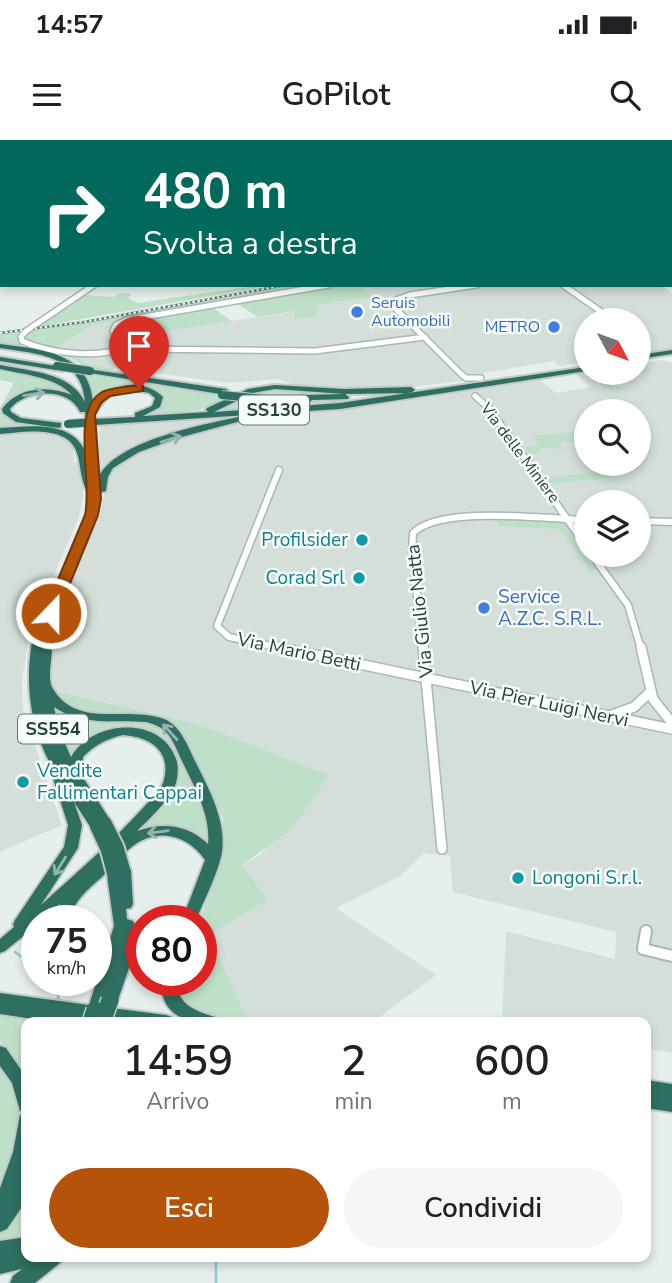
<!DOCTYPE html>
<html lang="it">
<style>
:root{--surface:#fff;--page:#f6f6f6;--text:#202124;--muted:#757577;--accent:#b45309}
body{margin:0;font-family:"Nunito Sans",sans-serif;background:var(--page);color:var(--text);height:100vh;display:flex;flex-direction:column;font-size:26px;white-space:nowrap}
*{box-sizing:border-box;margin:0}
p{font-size:23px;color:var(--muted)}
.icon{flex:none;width:38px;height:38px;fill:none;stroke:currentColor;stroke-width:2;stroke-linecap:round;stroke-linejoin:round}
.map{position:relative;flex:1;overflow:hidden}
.drawer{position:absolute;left:21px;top:877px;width:630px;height:245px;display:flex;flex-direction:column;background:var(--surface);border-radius:14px;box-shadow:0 4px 10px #0003}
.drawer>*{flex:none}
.hud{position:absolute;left:0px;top:0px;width:672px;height:147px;box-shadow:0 4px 10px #0003;background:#00695c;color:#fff;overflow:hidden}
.needle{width:46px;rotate:131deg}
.buttons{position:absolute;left:574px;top:168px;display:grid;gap:14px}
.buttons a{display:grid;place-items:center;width:77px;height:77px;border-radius:50%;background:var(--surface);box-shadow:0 4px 10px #0003;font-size:35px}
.speed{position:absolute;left:21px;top:765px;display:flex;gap:14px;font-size:35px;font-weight:700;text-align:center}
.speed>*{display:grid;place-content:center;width:91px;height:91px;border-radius:50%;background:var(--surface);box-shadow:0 4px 10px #0003;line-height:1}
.speed small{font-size:18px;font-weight:400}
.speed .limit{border:10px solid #d22;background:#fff;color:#111}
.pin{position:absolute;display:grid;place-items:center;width:60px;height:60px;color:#fff;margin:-72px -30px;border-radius:50% 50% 50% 0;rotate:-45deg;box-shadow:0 0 7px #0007}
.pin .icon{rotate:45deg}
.me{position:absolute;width:77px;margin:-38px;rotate:22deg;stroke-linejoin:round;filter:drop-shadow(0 0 5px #0008)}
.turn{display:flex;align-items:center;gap:24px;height:147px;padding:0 28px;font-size:32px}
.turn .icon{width:91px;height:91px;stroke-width:2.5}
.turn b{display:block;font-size:49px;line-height:60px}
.eta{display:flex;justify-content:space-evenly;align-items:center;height:119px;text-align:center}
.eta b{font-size:42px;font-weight:600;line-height:49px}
.button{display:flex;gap:14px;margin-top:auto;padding:14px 28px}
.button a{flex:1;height:80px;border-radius:42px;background:var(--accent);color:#fff;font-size:28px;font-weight:600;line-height:80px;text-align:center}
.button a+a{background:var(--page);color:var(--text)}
.status{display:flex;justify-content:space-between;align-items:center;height:49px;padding:0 35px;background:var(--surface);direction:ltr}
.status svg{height:19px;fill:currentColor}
header{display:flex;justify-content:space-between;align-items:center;height:91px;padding:0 28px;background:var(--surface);font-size:32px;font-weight:600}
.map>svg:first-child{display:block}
</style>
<div class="status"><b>14:57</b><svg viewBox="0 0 49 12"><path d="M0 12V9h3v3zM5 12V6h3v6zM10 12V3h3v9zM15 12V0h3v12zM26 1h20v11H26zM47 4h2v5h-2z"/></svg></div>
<header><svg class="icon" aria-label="menu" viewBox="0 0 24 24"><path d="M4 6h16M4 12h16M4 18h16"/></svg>GoPilot<svg class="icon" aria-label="search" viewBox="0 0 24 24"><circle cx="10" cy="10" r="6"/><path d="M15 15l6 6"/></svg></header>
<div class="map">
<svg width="672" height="1143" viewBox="0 0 672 1143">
<rect width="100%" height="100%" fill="#e6efeb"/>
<path fill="#d4dfda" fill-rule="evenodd" d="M265 0H672V45L670 2Z
M360 145H661L672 153V209L639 214V180H586V222L560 226 554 221 483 233 481 239 381 250 330 249 293 244 277 239 230 243 86 224 75 215 51 210 94 184 113 181 104 189 116 188 120 199 296 171 294 179 317 177 316 165 370 157Z
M662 220 672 223V913L646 908V882L502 881 506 791 615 819 616 792 453 752 450 716 424 713 400 736 336 768 436 835 373 882 248 881 209 795 268 760 242 725 260 715 329 635 198 584 61 552 53 554 51 528 54 485 93 383 100 375 104 354 98 314 100 286 368 267 539 240 556 253 591 247 576 234 639 233V224ZM586 271H639V324H586ZM586 362H639V415H586Z
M34 293 49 294 69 301 73 305 74 323H81L82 330 83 356 79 377 30 490 22 540 23 570 62 685 0 712V296Z"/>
<path fill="#bfe0c8" d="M262 145H273L36 187 83 155 113 157 121 153 131 154 128 158 137 163Z
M293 145H321L133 177 106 189H102L113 182 94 184 53 209 26 202 23 197 31 191Z
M337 145H360L371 157 317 165V177L294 179 295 171 257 177 233 161Z
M208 165 232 181 120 199 115 190 122 184Z
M23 192 18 200 22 203 75 215 86 224 115 228 109 232 88 229 96 236 231 257 199 270 138 277 159 267 163 260 159 254C140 244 108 245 93 261L89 240 78 227 81 224 65 215 59 217 0 205V194Z
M645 225 651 232 606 238 612 245 627 249C609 252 601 246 588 235L639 233V226Z
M0 229 55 243 74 255C54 248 19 249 4 266L6 276 17 282 36 285 0 288V268L14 243 0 240Z
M273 249 378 254 332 257 267 255 263 259 295 262H362L199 273 251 252Z
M581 291 586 300 559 303 564 310 559 311 556 307 538 308 541 312 529 314 524 307 539 305 533 296Z
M613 330 617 333 611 338 556 343H549L545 338Z
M497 379 565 381 598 429 591 431 565 395 556 389 498 386Z
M60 552 198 584 329 635 293 688 242 725 268 760 209 795 248 881C219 877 177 879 176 840H201L200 780 221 720 223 678 193 615 173 586 157 577 121 573 96 575 71 569 55 553Z
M55 567 72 578 84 581 141 580 164 588 173 597 207 667 209 707C190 679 159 691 131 698 140 686 174 647 176 637 188 578 97 575 72 616L52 568Z
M0 873 64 882H26V938L11 912 0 902Z
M0 920C6 930 16 942 19 954 28 987 14 1021 0 1050Z
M26 1057V1102L0 1106V1087H4Z"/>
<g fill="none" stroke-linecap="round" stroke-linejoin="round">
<path stroke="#8ec9d4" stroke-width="2.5" d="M15 812 37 828
M53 840 59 849 58 861
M216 1116V1143"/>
<path fill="#a2b6b0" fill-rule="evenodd" d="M558 0H566L567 2H559Z"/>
<defs>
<path id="minor-far3" d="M328 145 127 180 116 185 113 191 123 206 131 209 315 211 425 197
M476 145 410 155 396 160 393 166 461 234 466 238H481
M563 145 603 173
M32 187 94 145
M25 192 21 197 22 201C52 214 95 218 126 208
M475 256 490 269 508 295"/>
<path id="minor-far2" d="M507 293 586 406
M279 330 217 486 229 497 285 509
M639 381 672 382
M592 415 628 465 641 509
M423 509 412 412 413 393C441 365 545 379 586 380"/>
<path id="minor-far1" d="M277 507 672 589
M423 507 442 709
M641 507 653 559 672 583
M609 576 634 567 649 553"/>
<path id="minor" d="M646 791 643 809 672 816"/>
<path id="major" d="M670 45H672V49H670Z"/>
<path id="highway" d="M670 133H672V138H670Z
M0 204C40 209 90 212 93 263 111 243 143 237 163 257L160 267 143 276 208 272 206 270 207 268 248 249 275 245 344 249 411 247 415 250 411 253 345 254 349 257 348 259 312 260 308 264 263 262 259 259 263 256 296 258 300 255 344 254 275 249 253 253 214 272 340 263 586 227V231L340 269 95 285 98 339C113 300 210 283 248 275L252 278 178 298 139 312 113 328 108 337 106 351 99 353C101 379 83 406 74 429 62 459 53 489 51 521 50 529 49 541 52 547 76 590 125 565 164 579 180 585 188 606 195 621 210 651 230 687 220 721 214 741 204 761 196 780H182L205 720C188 695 158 687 133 706 121 715 112 727 102 737 87 750 74 761 69 780H55L60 764 42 780H37V785L5 811 0 813V799L14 787 13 784 15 780 64 707 68 685 51 632 53 629C25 579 23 526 39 472L45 469 49 470C55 451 61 434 69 416 78 396 91 375 90 352L87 351C80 339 81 325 77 313 68 284 23 292 0 294V288C33 286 78 279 88 320L85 272H80C69 247 26 249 10 269L11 272 21 278 61 283V287L58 288 16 282 3 273 2 269C18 247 47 245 72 255 54 236 24 235 0 229V225C28 231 71 232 85 262 82 215 37 214 0 208ZM132 250 149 253 155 258 152 266 135 273V277L94 279V274L106 259 115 253ZM54 567C81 586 114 580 146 582 153 584 160 586 166 592 173 599 177 611 182 621 194 646 211 675 208 704 188 684 162 682 137 691 150 678 167 663 175 646 178 638 179 626 176 619 161 575 92 580 71 617L59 590ZM123 595C151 597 173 612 163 643 159 653 149 661 142 669 111 703 75 734 41 765L78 708 82 685 74 662 91 688 96 690 102 687 110 686 112 683 82 636 83 633V617C95 605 106 599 123 595Z
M672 210V214L639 219V215Z
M0 217 62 227 66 229 62 231 0 221Z
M87 229 226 249 230 252 226 255 90 233 86 231Z
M124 726 129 727 131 731 133 764 131 768 126 769 127 779 133 781 135 785 129 828 118 860 116 865 110 866 105 865 104 867 166 875 172 877 174 882H119L104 880 105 882H52L0 874V853L89 865 114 786 107 735 109 731H117L119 727Z
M160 840H176C178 865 193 870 215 877L217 882C184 882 163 878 160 840Z
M0 906 6 908 26 937V1061L7 1089 0 1092V1048L13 1012 20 975 25 973 20 971 12 943 0 926Z
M646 940 672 944V972L646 968Z
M26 1097V1116H63L61 1122 35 1143H10L13 1136 22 1129 0 1134V1101Z"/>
</defs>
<use href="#minor-far3" stroke="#a8b8b2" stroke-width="8"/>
<use href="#minor-far2" stroke="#a8b8b2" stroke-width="9"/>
<use href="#minor-far1" stroke="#a8b8b2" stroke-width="12"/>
<use href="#minor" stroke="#a8b8b2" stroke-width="14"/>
<use href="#major" stroke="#c2cac8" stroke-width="4"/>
<use href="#highway" stroke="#c2cac8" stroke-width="4"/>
<use href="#minor-far3" stroke="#fff" stroke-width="5"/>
<use href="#minor-far2" stroke="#fff" stroke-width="6"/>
<use href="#minor-far1" stroke="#fff" stroke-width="9"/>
<use href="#minor" stroke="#fff" stroke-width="10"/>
<use href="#major" fill="#6aa596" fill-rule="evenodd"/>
<use href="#highway" fill="#2f6f62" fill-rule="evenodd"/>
<defs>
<path id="rail" d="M0 193 84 182 286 145"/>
</defs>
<use href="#rail" stroke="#5f7d75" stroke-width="2.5"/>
<use href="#rail" stroke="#f7fbf9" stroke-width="2" stroke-dasharray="2.5" stroke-linecap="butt"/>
<defs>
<path id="minor-bridge" d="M25 192 32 187"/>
<path id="highway-bridge-far2" d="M57 226 90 231
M222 255 263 259
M68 284 93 282"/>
<path id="highway-bridge-far1" d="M105 683 117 707 124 731
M96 685 107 709 114 735"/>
<path id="highway-bridge" d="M91 882 95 870
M102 882 110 860"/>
</defs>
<use href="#minor-bridge" stroke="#a8b8b2" stroke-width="8" stroke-linecap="butt"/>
<use href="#highway-bridge-far2" stroke="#c2cac8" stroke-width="10" stroke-linecap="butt"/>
<use href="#highway-bridge-far1" stroke="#c2cac8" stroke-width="17" stroke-linecap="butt"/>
<use href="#highway-bridge" stroke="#c2cac8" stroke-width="20" stroke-linecap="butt"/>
<use href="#minor-bridge" stroke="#fff" stroke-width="5"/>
<use href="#highway-bridge-far2" stroke="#2f6f62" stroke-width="8"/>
<use href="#highway-bridge-far1" stroke="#2f6f62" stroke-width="13"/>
<use href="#highway-bridge" stroke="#2f6f62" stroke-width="17"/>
</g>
<defs><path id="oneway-shaft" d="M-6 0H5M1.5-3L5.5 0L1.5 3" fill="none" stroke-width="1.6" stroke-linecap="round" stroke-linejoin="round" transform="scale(1.75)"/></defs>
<g stroke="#93b5ae">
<use href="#oneway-shaft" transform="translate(34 254) rotate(-9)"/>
<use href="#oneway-shaft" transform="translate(171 299) rotate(-17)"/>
<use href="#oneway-shaft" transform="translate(170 592) rotate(-132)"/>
<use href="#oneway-shaft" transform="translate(158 692) rotate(172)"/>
<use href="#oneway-shaft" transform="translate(60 726) rotate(122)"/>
</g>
<path fill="#b45309" stroke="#753606" stroke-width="2" d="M139 245 143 246V251L110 256 101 263 95 275 101 359 98 375 58 473 56 476H46L44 473 85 375C93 341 70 270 102 252 112 247 128 247 139 245Z"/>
<g fill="#3f7fe0" stroke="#f7fbf9" stroke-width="2.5">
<circle cx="357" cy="172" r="7"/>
<circle cx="554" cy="187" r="7"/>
<circle cx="484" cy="468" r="7"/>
</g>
<g fill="#0f9aa8" stroke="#f7fbf9" stroke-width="2.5">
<circle cx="362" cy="400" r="7"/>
<circle cx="359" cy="438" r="7"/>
<circle cx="23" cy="642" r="7"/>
<circle cx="518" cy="738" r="7"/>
</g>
<g text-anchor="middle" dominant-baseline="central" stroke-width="5" stroke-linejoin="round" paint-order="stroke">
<g font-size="16" fill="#366cbe" stroke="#f7fbf9" text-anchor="start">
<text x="371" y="163">Seruis<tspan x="371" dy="18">Automobili</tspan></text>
<text x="540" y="187" text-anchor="end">METRO</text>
</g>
<g font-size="16" fill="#24423a" stroke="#f7fbf9">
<text transform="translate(520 313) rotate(53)">Via delle Miniere</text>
</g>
<g fill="#f7fbf9" stroke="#637a73" stroke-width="2">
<rect x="239" y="255.5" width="70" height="29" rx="5"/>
<rect x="18" y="574.5" width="70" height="29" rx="5"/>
</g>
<g font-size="18" font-weight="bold" fill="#24423a">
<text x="274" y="270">SS130</text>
<text x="53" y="589">SS554</text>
</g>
<g font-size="19" fill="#0d838f" stroke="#f7fbf9" text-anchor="end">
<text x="348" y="400">Profilsider</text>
<text x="345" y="438">Corad Srl</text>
<text x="37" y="631" text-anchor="start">Vendite<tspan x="37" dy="22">Fallimentari Cappai</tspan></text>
<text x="532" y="738" text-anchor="start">Longoni S.r.l.</text>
</g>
<g font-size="19" fill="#366cbe" stroke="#f7fbf9" text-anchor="start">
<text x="498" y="457">Service<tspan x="498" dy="22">A.Z.C. S.R.L.</tspan></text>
</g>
<g font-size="19" fill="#24423a" stroke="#f7fbf9">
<text transform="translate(420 471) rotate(-96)">Via Giulio Natta</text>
<text transform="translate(299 512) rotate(12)">Via Mario Betti</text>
<text transform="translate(549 564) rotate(12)">Via Pier Luigi Nervi</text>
</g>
</g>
</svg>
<div class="buttons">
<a><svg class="needle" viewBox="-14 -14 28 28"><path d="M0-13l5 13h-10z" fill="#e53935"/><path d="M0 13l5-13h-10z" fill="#757577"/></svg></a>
<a><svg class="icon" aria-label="search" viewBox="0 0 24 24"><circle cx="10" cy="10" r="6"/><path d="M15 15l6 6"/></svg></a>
<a><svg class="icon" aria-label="layers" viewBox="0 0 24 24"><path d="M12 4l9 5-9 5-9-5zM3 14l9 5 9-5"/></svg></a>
</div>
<div class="speed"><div>75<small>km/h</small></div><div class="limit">80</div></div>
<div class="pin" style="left:139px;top:248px;background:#d93025"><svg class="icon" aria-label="arrive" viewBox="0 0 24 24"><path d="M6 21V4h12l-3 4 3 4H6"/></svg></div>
<svg class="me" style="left:51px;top:473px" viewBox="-20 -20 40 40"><circle r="17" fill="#b45309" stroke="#fff" stroke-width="3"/><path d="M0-11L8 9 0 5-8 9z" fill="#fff"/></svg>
<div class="hud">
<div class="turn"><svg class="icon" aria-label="right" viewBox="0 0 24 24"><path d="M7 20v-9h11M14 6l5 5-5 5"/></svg><div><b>480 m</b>Svolta a destra</div></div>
</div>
<section class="drawer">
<div class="eta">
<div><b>14:59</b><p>Arrivo</p></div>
<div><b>2</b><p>min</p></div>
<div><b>600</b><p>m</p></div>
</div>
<div class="button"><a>Esci</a><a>Condividi</a></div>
</section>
</div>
